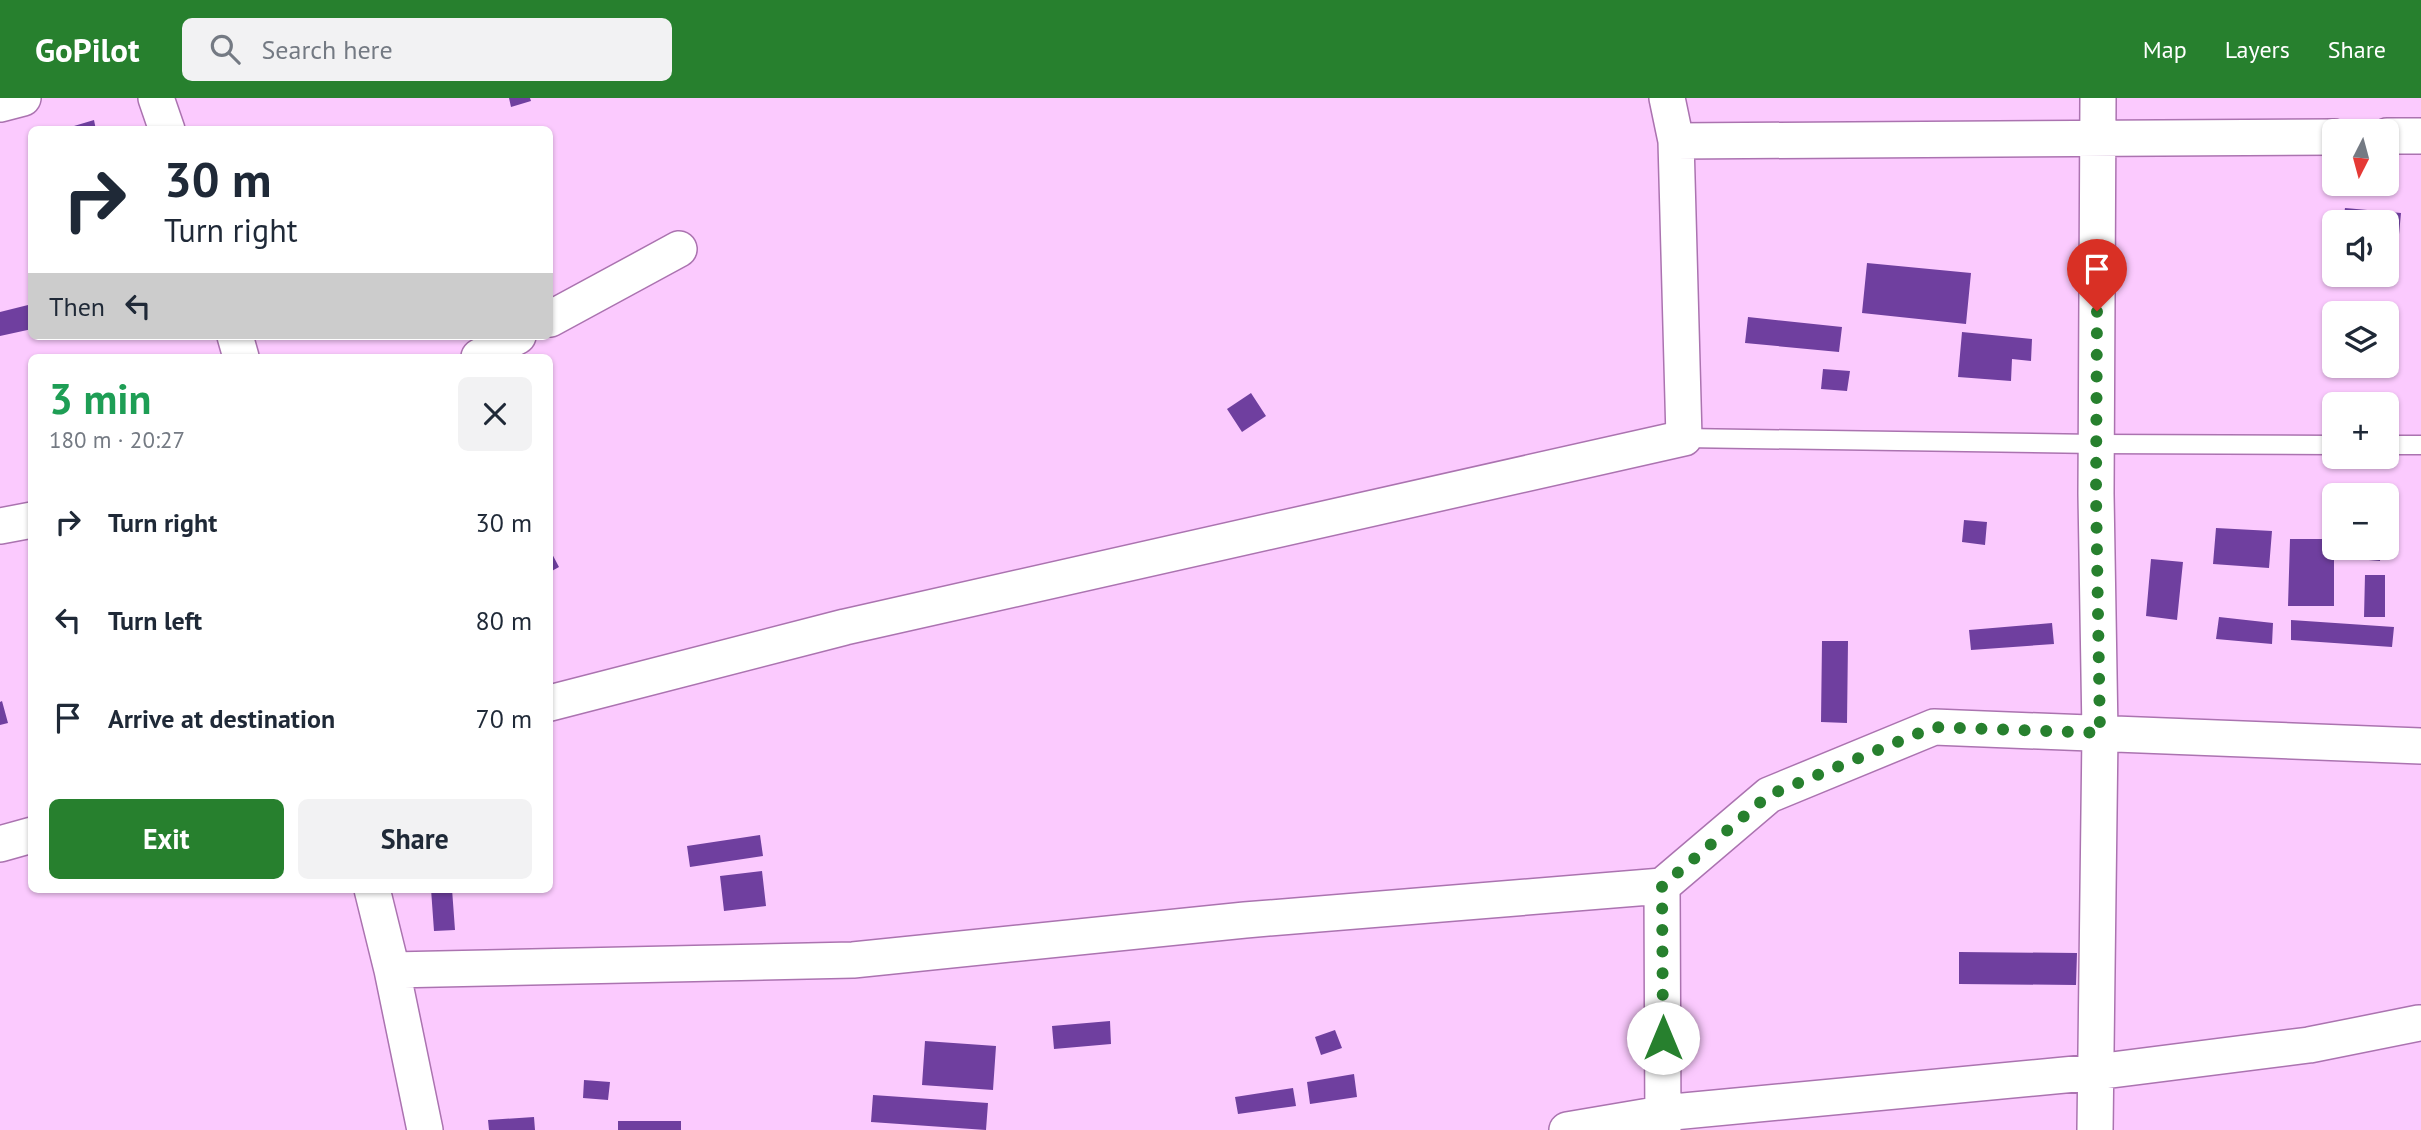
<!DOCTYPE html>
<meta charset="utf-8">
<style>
:root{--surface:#fff;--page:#f2f2f3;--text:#1f2937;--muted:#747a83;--accent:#27802e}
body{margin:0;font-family:"PT Sans",sans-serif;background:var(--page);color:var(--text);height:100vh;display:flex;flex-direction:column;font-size:26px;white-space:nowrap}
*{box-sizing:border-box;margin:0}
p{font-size:23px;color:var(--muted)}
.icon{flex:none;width:38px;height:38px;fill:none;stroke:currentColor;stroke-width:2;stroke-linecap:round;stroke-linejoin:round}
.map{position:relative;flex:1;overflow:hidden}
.panel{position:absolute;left:28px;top:256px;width:525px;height:539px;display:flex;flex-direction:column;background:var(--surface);border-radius:10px;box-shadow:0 2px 5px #0004}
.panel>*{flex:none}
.guide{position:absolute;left:28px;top:28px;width:525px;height:214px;border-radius:10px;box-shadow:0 2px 5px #0004;background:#fff;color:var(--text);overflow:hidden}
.needle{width:46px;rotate:186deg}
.controls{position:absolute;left:2322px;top:21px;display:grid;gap:14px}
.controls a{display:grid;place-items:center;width:77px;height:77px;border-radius:10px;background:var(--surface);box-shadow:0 2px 5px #0004;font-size:35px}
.pin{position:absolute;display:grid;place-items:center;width:60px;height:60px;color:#fff;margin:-72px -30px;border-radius:50% 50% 50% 0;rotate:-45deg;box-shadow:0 0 7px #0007}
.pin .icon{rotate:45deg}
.me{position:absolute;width:77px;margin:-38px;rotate:0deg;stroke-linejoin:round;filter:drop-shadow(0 0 5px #0008)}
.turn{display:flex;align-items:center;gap:24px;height:147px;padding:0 21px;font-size:32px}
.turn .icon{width:91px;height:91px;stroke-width:2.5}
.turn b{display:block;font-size:49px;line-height:60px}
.then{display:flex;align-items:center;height:66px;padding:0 21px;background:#0003;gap:14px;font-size:26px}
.round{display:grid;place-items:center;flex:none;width:74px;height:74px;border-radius:10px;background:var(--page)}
.head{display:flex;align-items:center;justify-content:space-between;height:119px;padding:0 21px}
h1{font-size:42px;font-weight:800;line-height:52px;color:#1e9e55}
.button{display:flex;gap:14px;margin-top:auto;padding:14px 21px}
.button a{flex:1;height:80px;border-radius:10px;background:var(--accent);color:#fff;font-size:28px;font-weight:800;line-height:80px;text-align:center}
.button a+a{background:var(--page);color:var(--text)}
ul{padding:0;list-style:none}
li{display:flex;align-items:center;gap:21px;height:98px;padding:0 21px}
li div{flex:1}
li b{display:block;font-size:26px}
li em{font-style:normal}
header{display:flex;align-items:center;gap:42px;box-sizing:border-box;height:98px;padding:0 35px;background:var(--accent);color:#fff}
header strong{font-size:33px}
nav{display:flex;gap:38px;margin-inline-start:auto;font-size:24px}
.search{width:490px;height:63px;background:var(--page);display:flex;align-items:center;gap:18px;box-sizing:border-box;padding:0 24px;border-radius:10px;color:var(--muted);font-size:26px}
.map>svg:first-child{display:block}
</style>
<header>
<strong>GoPilot</strong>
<div class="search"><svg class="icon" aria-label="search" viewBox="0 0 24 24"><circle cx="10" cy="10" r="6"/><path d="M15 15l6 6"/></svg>Search here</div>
<nav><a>Map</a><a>Layers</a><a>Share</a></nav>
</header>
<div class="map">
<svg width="2421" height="1032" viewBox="0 0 2421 1032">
<rect width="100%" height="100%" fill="#fbcafe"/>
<path fill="#6f3f9f" d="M509 0H530L531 3 511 9Z
M94 22 96 32H64V31Z
M2345 110 2401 115 2398 147 2387 146V124H2343Z
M1867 165 1971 175 1966 226 1862 215Z
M32 206V231L0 238V214Z
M1748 219 1842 229 1839 254 1745 245Z
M1962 234 2032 241 2031 263 2012 261 2011 283 1958 279Z
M1823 271 1850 273 1847 293 1821 291Z
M1251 295 1266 318 1242 334 1227 311Z
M1964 422 1987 424 1985 447 1962 444Z
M2216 430 2272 433 2269 470 2213 466Z
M2290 441H2334V508H2288Z
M2358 450H2381L2380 463 2357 461Z
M550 452 559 469 550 474Z
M2151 461 2183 464 2177 522 2146 518Z
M2365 477H2385V519H2364Z
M2219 519 2273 525 2272 546 2216 541Z
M2291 522 2394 529 2392 549 2291 542Z
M2052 525 2054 546 1971 552 1969 532Z
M1822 543H1848L1847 625 1821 624Z
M2 603 8 625 0 627V604Z
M760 737 763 758 690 769 687 748Z
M762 773 766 808 724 813 720 778Z
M431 791H452L455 832 434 833Z
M1959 854 2077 855 2076 887 1959 886Z
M1110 923 1111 946 1054 951 1052 928Z
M1335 932 1342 950 1321 957 1315 939Z
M925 943 996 948 993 992 922 987Z
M1354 976 1357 999 1310 1006 1307 984Z
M584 982 610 984 608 1002 583 1000Z
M1293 990 1296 1008 1238 1016 1235 999Z
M873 997 988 1005 986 1032 871 1024Z
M534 1019 535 1032H489L488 1022Z
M618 1023H681V1032H618Z"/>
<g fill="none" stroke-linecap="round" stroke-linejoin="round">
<defs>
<path id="lane" d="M1684 340 2096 346 2334 347
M2387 347H2421"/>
<path id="street" d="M156 0 167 32
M0 6 23 0
M2387 38H2421
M1676 43 2334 39
M550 221 679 151
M235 238 241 259
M479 259 518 238
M0 428 32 422
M550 605 845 529 1684 340 1676 43 1667 0
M0 746 32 737
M1662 788 1663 1032
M372 791 392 872 425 1032
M392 872 853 862 1245 822 1662 788 1769 697 1934 629 2421 648
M1567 1032 1673 1014 2096 974 2309 947 2419 925
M2095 1032 2100 635 2096 396 2098 0"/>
</defs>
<use href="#lane" stroke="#ab73b0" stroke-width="21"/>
<use href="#street" stroke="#ab73b0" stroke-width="38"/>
<use href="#lane" stroke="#fff" stroke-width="18"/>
<use href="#street" stroke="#fff" stroke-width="35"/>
</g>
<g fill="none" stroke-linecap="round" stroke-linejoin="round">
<path stroke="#27802e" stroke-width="12" stroke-dasharray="0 21.6" d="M1663 940 1662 788 1769 697 1934 629 2100 635 2096 396 2097 213"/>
</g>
</svg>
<div class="controls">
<a><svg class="needle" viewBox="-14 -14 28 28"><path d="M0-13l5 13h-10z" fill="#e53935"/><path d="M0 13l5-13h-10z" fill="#747a83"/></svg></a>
<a><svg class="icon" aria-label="sound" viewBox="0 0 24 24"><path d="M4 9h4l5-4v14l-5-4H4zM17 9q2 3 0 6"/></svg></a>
<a><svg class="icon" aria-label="layers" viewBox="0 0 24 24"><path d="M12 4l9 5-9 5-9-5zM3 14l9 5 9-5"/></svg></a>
<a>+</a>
<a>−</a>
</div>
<div class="pin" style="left:2097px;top:213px;background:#d93025"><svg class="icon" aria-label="arrive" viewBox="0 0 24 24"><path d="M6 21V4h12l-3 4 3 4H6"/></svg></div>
<svg class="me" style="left:1663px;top:940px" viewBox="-20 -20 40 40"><circle r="19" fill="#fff"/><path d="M0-13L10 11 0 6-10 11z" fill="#27802e"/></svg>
<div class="guide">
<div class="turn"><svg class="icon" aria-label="right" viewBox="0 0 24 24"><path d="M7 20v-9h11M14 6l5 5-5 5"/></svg><div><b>30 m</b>Turn right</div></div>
<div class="then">Then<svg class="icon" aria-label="left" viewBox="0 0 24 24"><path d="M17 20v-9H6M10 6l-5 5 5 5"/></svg></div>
</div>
<section class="panel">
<div class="head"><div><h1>3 min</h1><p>180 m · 20:27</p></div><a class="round"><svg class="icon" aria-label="close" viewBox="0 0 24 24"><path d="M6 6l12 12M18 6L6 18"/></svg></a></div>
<ul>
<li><svg class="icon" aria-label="right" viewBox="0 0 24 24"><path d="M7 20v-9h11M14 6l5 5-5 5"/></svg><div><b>Turn right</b></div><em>30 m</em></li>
<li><svg class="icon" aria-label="left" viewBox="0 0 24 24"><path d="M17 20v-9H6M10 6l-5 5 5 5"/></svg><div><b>Turn left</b></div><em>80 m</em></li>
<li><svg class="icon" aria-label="arrive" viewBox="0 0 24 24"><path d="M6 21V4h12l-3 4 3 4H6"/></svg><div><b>Arrive at destination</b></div><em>70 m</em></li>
</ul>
<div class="button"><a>Exit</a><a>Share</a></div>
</section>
</div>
